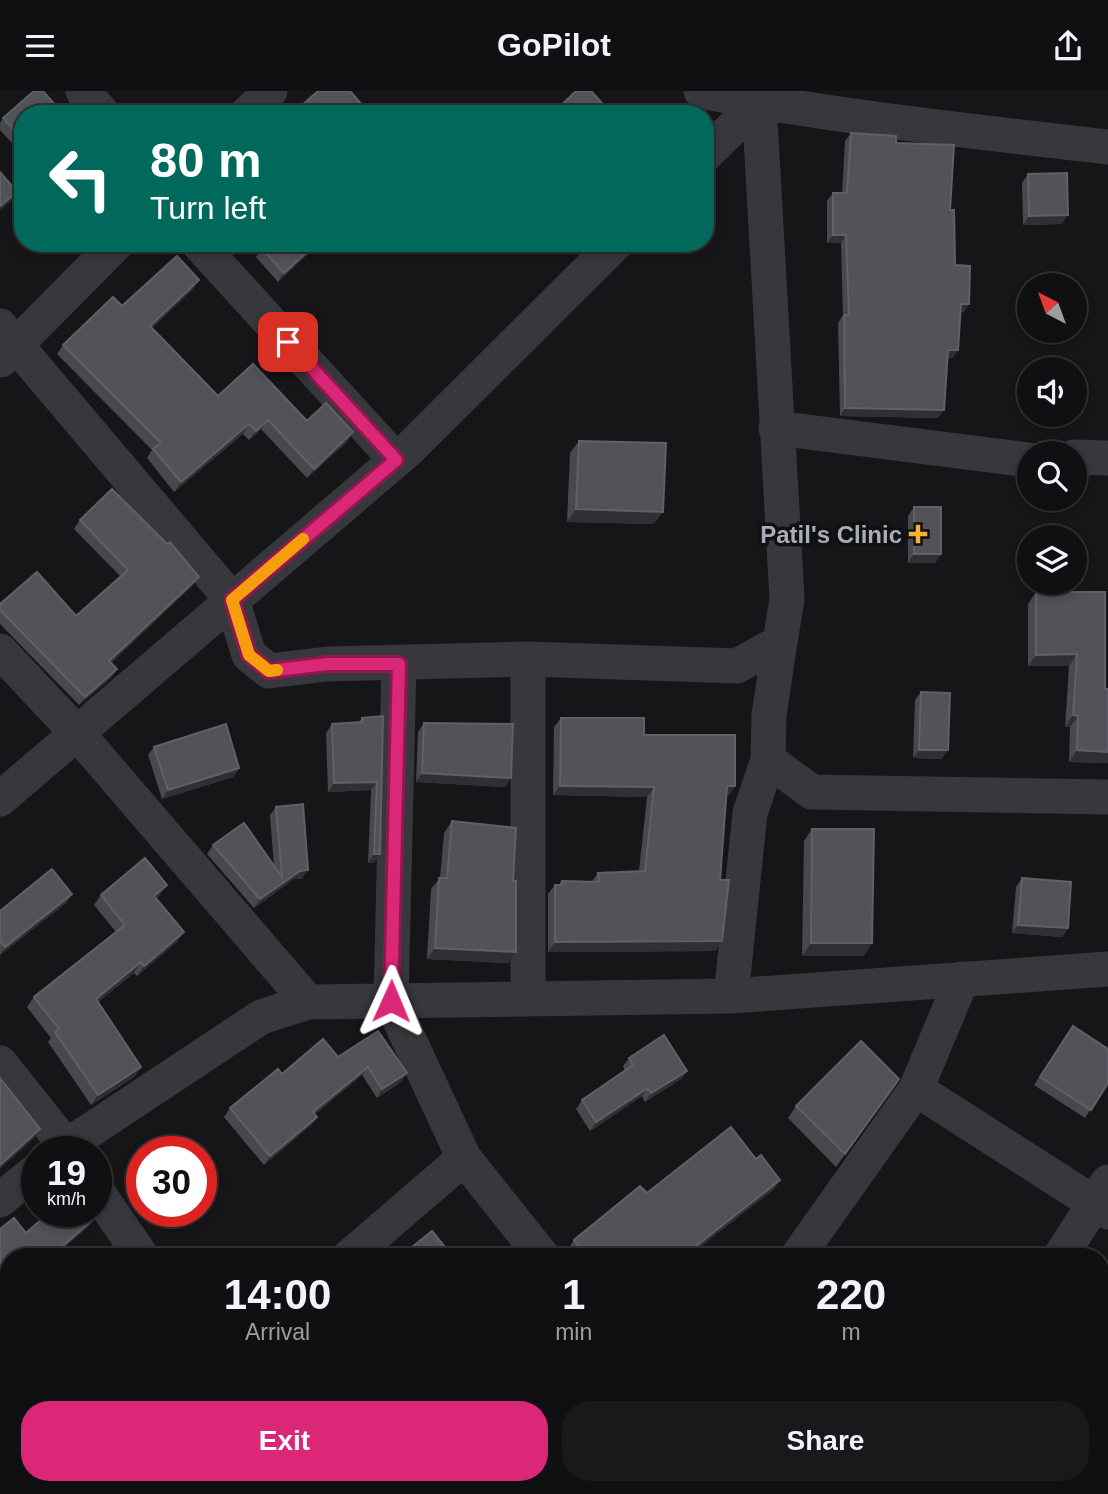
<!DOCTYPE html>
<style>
:root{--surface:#101012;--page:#19191b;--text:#f1f3f6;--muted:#9c9d9f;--line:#303032;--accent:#db2777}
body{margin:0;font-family:Arial,sans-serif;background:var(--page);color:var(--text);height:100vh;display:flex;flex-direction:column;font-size:26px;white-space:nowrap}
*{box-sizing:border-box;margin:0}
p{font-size:23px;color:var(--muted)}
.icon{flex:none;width:38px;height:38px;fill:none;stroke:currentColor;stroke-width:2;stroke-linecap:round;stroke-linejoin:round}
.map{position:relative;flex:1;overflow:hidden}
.details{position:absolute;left:0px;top:1157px;width:1110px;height:247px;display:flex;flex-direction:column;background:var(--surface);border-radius:28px 28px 0 0;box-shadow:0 4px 10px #0003,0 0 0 2px var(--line)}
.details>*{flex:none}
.hud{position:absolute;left:14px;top:14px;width:700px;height:147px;border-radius:28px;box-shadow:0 4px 10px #0003,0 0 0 2px var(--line);background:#00695c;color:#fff;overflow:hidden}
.needle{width:46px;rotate:319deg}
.buttons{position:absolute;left:1017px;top:182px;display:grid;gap:14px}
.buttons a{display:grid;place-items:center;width:70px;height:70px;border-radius:50%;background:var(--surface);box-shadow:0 4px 10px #0003,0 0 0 2px var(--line);font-size:35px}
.speed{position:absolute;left:21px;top:1045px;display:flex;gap:14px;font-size:35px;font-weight:700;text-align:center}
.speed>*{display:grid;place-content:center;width:91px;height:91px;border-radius:50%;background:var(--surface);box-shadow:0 4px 10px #0003,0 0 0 2px var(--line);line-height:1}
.speed small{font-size:18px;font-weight:400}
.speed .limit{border:10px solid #d22;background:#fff;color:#111}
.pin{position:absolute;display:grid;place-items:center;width:60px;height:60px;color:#fff;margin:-30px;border-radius:14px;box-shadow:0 4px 10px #0006}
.me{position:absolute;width:77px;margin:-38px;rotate:1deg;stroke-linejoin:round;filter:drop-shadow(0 0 5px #0008)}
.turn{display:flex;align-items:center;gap:24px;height:147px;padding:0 21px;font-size:32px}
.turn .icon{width:91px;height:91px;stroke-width:2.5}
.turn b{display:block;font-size:49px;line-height:60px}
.eta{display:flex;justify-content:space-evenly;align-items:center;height:119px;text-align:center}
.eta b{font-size:42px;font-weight:700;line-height:49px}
.primary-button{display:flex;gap:14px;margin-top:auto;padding:14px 21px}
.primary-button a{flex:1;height:80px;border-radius:28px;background:var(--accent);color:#fff;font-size:28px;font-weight:700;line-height:80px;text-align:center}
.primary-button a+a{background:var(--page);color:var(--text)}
header{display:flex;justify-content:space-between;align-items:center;height:91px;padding:0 21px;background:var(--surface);font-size:32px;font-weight:700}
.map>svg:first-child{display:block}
</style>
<header><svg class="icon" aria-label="menu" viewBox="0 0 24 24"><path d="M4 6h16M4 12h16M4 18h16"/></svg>GoPilot<svg class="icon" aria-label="share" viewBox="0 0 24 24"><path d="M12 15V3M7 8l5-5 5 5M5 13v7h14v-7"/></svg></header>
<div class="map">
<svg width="1108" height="1403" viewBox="0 0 1108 1403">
<rect width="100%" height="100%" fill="#161618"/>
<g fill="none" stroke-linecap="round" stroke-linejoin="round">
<path stroke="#37383d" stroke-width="35" d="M83 0 103 23
M701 0C835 26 972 40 1108 56
M247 23 270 0
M705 64 759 11 760 0
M198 152 396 369
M0 235 232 509 249 564 269 580 327 573 528 568 737 575 780 551 787 508 759 11
M1 269 117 152
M776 337 1029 369
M1074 366 1108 367
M780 551 769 624 768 669 812 701 1108 706
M0 560 77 642 308 911 731 905 1108 878
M528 568V907
M399 573 391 910 464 1067 543 1166
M0 708 408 359 616 152
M731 905 750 722 768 669
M0 972 70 1060
M916 998 1108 1121
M59 1060 261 926 308 911
M96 1099 142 1166
M0 1109 37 1079
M349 1166 464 1067
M797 1166 916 998 962 888
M1060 1166 1108 1091
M0 1294 9 1288
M639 1395 646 1403
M812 1395 826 1403
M232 1403 254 1395
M525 1403 541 1395
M887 1403 894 1395"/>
</g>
<path fill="#47494d" d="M23 23V64L0 39V32L3 27Z
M851 42 896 52 950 119 955 174 964 221H960L958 259 952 267H947L938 327 840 325 838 232 843 224 841 152H827V110L833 102H842L845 50Z
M1028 83 1062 133 1023 134 1022 92Z
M268 152H319L278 191 256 166 262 158Z
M576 152H587L581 158Z
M199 189 192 199 152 237 218 305 307 330 347 351 307 387 261 338 249 349 243 343 174 401 147 367 152 359 57 263 63 254 122 215Z
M579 350 654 433 567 431 570 362Z
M914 416 941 463 935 472H908V425Z
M80 429 193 494 111 572 117 578 111 587 79 614 0 533V513L76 525 121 486 74 438Z
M1036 501 1105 598H1108V672L1069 671 1070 636H1065L1069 575H1028V513Z
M921 601 942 668 913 667 915 609Z
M383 625 374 772H368L371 699 328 701 326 642 332 633 358 632 362 627Z
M561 627 644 644 735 695 728 705H726L720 789 722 850 715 860 548 861V803L555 794H559L562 790H592L598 782 639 780 647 706 553 704 554 636Z
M424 632 505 696 416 691 418 641Z
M154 656 239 677 233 686 162 708 148 664Z
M276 716 302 788H294L254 817 207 763 213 754 274 775 270 724Z
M452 730 508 872 427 868 431 798 440 787 444 742Z
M812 738 864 865H802L804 750Z
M1022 787 1068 837 1062 846 1012 842 1016 796Z
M72 803 66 812 0 864V820Z
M101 804H160L156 808 177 851 137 885 134 882 98 911 141 976 134 986 91 1014 48 951 51 947 27 916 34 906 116 841 94 814Z
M1073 935 1108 992 1085 1027 1034 994Z
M338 966 407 982 401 991 377 1007 362 984 315 1023 317 1026 311 1034 264 1074 224 1026 230 1017 282 983Z
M629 967 687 980 681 988 645 1011 642 1005 590 1040 576 1018 582 1009 625 980 623 975Z
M899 988 836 1076 788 1027 796 1015Z
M774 1098 687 1166H574L568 1158 574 1149 647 1102Z
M1108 1189V1242L1101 1234V1196Z"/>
<path fill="#2f3033" d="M17 101 11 110 0 119V115Z
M1068 124 1062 133 1023 134 1029 125Z
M833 144H846L841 152H827Z
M317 152H319L317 155 278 191 284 182Z
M199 189 192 199 144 244 150 235Z
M961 213H969L964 221H955Z
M948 259H958L952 267H942Z
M845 317 944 319 938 327 840 325Z
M268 329 261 338 249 349 256 340Z
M249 333 243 343 174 401 181 391Z
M353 341 347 351 307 387 314 378Z
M576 418 663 421 654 433 567 431Z
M914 463H941L935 472H908Z
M199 486 193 494 103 579 109 570Z
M1077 563 1069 575H1028L1036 564Z
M117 578 111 587 79 614 85 606Z
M1073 624 1078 625 1070 636H1065Z
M919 659H948L942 668 913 667Z
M1077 659 1108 661V672L1069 671Z
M239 677 233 686 162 708 168 699Z
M422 682 511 687 505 696 416 691Z
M377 691 371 699 328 701 334 692Z
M560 695 654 696 647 706 553 704Z
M727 695H735L728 705H720Z
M374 763H380L374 772H368Z
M308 779 302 788H294L254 817 260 808 300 780Z
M167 794 160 804 147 815 154 805Z
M72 803 66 812 0 864 5 856Z
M1018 834 1068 837 1062 846 1012 842Z
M184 841 177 851 137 885 144 875Z
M722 850 715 860 548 861 555 851Z
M811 852H872L864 865H802Z
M435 857 516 861 508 872 427 868Z
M141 871 134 882 89 918 96 908Z
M141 976 134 986 91 1014 98 1004Z
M368 976 362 984 307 1030 313 1021Z
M687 980 681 988 645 1011 651 1002Z
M407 982 401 991 377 1007 382 998Z
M648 997 642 1005 590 1040 596 1031Z
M317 1026 311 1034 264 1074 270 1065Z
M40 1038 34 1047 0 1078V1074Z
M780 1089 774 1098 687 1166H682Z
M95 1127 89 1135 54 1166H50Z
M9 1262V1269L7 1268 0 1272V1266Z"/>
<path fill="#525359" stroke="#5f6168" stroke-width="2" d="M34 0H43L63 23H23V49L3 27Z
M318 0H350L370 23H292Z
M576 0H591L612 23H552Z
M851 42 896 45V52L954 54 950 119H954L955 174 970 175 969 213H961L958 259H948L944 319 845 317 844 224H849L846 144H833V102H847Z
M0 81 17 101 0 115Z
M1067 82 1068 124 1029 125 1028 83Z
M268 152H317L284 182 262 158Z
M177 165 199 189 150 235 218 305 253 273 307 330 326 312 353 341 314 378 268 329 256 340 249 333 181 391 153 358 161 352 63 254 113 206 122 215Z
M579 350 666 352 663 421 576 418Z
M112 398 167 453 170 451 199 486 109 570 117 578 85 606 0 519V513L37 481 76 525 128 479 80 429Z
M914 416H941V463H914Z
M1036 501H1105V598H1108V661L1077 659 1078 625 1073 624 1077 563 1036 564Z
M921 601 950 602 948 659H919Z
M383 625 380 763H374L377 691 334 692 332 633 362 631V627Z
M561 627H644V644H735V695H727L720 789H729L722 850 555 851V794H561L562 790 599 791 598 782 645 780 654 696 560 695Z
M424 632 513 633 511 687 422 682Z
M226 633 239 677 168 699 154 656Z
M303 713 308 779 300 780 260 808 213 754 244 732 282 786 276 716Z
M452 730 516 737 513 790H516V861L435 857 439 787H447Z
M812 738H874L872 852H811Z
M145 767 167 794 154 805 184 841 144 875 141 871 96 908 141 976 98 1004 55 941 59 938 34 906 125 834 101 804Z
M52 778 72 803 5 856 0 850V820Z
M1022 787 1071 791 1068 837 1018 834Z
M1073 935 1108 958V992L1091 1019 1040 986Z
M378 940 407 982 382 998 368 976 313 1021 317 1026 270 1065 230 1017 278 978 282 983 323 948 338 966Z
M664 944 687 980 651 1002 648 997 596 1031 582 1009 633 974 629 967Z
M861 950 899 988 845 1063 796 1015Z
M0 987 40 1038 0 1074Z
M731 1036 756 1068 761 1064 780 1089 682 1166H587L574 1149 640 1095 647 1102Z
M51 1120H89L95 1127 50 1166H9V1262L0 1266V1138L14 1127 26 1142Z
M432 1140 453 1166H400Z
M261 1161 265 1166H255Z
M1108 1189V1227L1101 1219V1196Z"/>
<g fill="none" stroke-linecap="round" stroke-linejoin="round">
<defs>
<path id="route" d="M288 251 396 369 232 509 249 564 269 580 327 573H399L391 910"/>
</defs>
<use href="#route" stroke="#8e194d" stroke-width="18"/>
<use href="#route" stroke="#db2777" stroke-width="12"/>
<path stroke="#f59e0b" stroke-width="12" d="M277 579 269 580 249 564 232 509 303 448"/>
</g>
<path fill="#f2b134" stroke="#111113" stroke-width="2.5" d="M914.5 432.5h7v7h7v7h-7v7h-7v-7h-7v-7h7z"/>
<g text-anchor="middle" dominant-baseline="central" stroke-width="7" stroke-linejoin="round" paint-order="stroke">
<g font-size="24" font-weight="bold" fill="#a8adb8" stroke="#111113" text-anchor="end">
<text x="902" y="443">Patil's Clinic</text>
</g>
</g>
</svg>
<div class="buttons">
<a><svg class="needle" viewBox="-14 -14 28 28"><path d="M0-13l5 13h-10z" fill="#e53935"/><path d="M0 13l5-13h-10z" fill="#9c9d9f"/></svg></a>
<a><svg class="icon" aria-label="sound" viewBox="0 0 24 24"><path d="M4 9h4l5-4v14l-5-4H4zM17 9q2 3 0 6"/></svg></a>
<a><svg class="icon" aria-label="search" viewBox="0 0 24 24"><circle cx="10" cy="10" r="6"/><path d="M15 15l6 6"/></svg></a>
<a><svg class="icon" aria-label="layers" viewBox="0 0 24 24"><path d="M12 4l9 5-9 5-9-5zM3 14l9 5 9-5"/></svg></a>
</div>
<div class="speed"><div>19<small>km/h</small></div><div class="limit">30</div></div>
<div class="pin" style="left:288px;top:251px;background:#d93025"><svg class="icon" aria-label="arrive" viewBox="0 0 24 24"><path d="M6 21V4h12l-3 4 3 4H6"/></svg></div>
<svg class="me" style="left:391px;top:910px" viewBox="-20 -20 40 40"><path d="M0-17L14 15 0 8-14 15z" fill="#db2777" stroke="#fff" stroke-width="4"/></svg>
<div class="hud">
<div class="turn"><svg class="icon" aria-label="left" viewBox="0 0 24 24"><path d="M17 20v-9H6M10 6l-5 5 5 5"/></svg><div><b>80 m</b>Turn left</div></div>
</div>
<section class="details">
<div class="eta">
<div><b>14:00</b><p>Arrival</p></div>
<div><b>1</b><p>min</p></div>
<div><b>220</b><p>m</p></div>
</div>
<div class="primary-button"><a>Exit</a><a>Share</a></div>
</section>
</div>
